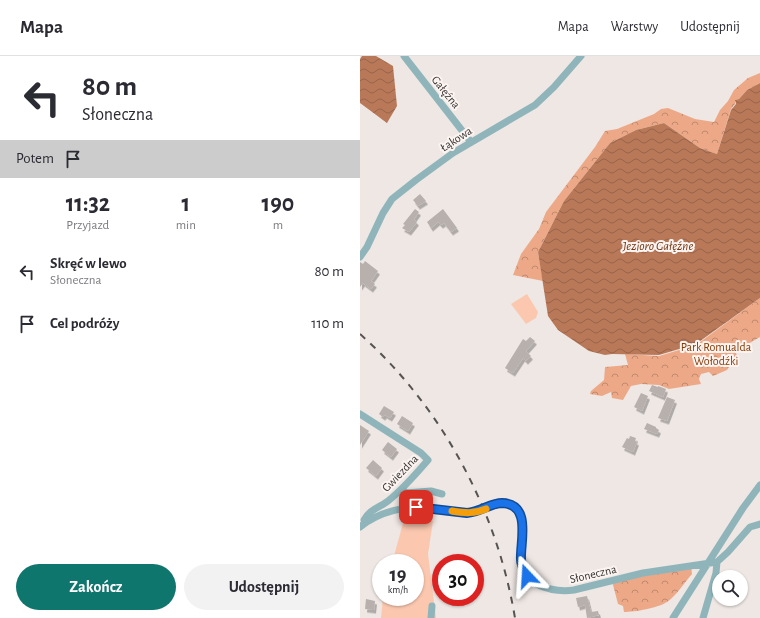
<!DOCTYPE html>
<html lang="pl">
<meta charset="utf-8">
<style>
:root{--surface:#fff;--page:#f2f2f3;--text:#2b2b33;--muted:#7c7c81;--line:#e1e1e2;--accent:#0f766e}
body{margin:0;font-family:"Alegreya Sans",sans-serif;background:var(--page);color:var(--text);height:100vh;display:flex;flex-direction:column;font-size:15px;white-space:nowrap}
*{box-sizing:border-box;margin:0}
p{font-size:13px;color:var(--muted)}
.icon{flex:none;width:22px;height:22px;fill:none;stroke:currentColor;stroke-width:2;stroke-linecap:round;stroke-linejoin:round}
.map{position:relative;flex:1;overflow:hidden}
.details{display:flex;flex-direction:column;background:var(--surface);width:360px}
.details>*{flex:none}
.top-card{background:#fff;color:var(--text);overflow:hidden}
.controls{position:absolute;left:352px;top:514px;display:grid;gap:8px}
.controls a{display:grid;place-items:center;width:36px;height:36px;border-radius:50%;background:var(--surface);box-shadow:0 1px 3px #0004;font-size:20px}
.speed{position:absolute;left:12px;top:498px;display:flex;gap:8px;font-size:20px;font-weight:700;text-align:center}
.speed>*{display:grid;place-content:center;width:52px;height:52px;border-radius:50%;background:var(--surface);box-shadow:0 1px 3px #0004;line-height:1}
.speed small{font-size:10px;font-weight:400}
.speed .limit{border:6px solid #d22;background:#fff;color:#111}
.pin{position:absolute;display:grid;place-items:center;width:34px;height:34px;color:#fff;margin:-17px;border-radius:8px;box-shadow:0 2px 6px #0006}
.me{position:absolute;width:44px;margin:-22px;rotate:340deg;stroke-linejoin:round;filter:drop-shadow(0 0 3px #0008)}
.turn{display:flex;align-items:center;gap:14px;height:84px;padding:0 16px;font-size:18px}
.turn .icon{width:52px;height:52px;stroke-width:2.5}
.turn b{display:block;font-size:28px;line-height:34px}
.then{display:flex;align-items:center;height:38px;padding:0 16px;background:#0003;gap:8px;font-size:15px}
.eta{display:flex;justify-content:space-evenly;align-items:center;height:68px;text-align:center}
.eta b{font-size:24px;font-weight:700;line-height:28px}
.cta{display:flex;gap:8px;margin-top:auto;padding:8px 16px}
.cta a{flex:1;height:46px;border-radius:24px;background:var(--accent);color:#fff;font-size:16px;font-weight:700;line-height:46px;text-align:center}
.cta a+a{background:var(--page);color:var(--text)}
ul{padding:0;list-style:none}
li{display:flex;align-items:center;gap:12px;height:52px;padding:0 16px}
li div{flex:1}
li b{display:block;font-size:15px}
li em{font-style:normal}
header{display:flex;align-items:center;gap:24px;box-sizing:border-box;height:56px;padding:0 20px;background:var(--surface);border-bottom:1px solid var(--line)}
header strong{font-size:19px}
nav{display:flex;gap:22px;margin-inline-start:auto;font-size:14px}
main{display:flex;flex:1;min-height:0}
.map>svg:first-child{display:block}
</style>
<header>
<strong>Mapa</strong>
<nav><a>Mapa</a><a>Warstwy</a><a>Udostępnij</a></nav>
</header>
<main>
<section class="details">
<div class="top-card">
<div class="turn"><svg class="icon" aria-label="left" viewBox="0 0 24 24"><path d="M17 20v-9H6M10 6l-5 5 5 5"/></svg><div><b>80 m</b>Słoneczna</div></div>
<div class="then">Potem<svg class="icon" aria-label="arrive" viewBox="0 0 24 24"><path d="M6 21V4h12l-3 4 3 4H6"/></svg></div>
</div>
<div class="eta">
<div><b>11:32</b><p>Przyjazd</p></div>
<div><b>1</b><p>min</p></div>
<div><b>190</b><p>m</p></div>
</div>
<ul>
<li><svg class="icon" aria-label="left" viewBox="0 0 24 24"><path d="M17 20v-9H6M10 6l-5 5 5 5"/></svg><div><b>Skręć w lewo</b><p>Słoneczna</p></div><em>80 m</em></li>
<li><svg class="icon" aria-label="arrive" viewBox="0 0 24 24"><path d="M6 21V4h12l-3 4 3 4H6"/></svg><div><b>Cel podróży</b></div><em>110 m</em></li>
</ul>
<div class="cta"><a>Zakończ</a><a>Udostępnij</a></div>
</section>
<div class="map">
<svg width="400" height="562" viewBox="0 0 400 562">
<defs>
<pattern id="forest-crowns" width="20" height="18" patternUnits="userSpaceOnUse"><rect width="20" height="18" fill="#eda987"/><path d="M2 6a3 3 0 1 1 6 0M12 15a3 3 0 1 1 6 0" fill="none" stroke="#c18a6f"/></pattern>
<pattern id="water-waves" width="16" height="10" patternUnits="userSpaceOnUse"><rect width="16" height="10" fill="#b97959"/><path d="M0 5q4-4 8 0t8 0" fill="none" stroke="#97644a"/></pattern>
<filter id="shadow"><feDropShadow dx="2" dy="3.5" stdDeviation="0" flood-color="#0004"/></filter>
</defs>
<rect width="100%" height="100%" fill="#eee7e4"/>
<path fill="#fbc8af" d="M167 238 178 256 176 262 166 268 151 248Z
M45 460 73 465 68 498 76 562H21L23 541H55V507H32Z"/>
<path fill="url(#forest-crowns)" d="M400 17V27L387 34 379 43 375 44V48L371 53 357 98 340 92 304 67 276 74 250 87 204 145 178 196 183 225 153 219 161 198 179 173 186 156 235 91 245 75 257 73 294 58 301 53 308 52 335 63 354 66 360 54 368 45 374 34 388 22Z
M400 242V281L388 288 376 297 377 300 367 314 353 320 349 316 341 318 339 323 341 328 309 333 299 329 281 328 271 330 263 344 252 342 251 336 242 340 230 338 231 335 244 324 245 311 268 309 265 298 299 300 336 289Z
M331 509 332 518C324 527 317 539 307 546 298 552 275 556 264 556L263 550 258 548 252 525Z"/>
<path fill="url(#water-waves)" d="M2 0H16L33 10 37 50 27 67 0 47V3Z
M400 27V242L336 288 299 299 252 298 245 299 229 295 198 274 188 260 178 196 204 145 250 87 276 74 304 67 340 92 357 98 371 54 376 48 375 44 379 43 387 34Z"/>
<path fill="#b7b0ad" filter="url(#shadow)" d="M60 138 66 145 58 150 53 144Z
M55 153 59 156 54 163 57 166 49 176 42 172 45 169 43 168Z
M83 153 97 172 91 176 84 167 81 169 78 166 71 172 67 166Z
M5 205 18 215 11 225 15 228 11 233 3 227 0 231V206L3 208Z
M170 281 175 285 166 295 171 300 166 305 163 302 153 317 145 312 163 283 166 285Z
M292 329 298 331V330L306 333 303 341 289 335Z
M281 337 288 340 282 355 274 351Z
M307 341 315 344 307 365 298 362Z
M24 350 34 356 30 362 25 359 23 361 19 358Z
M42 360 53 367 48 375 37 368Z
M287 367 296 371V372L299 374 297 378 284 373Z
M0 369 9 375 0 389Z
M270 380 276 382 275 385 277 386 273 396 262 391 267 382 269 383Z
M28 386 37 393 31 401 22 394Z
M13 404 22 412 16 420 6 412Z
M227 540 231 556 238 555 239 559 227 562 225 549 218 551 216 542Z
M6 543 15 545 14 554 5 553Z"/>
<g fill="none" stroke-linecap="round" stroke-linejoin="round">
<path stroke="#8fb5bb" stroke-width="7" d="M44 0 111 86
M0 201 7 191 23 157 32 143 56 124 93 97 175 49 194 31 221 0
M0 358 61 397 68 404C56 418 43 433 28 445 19 452 10 453 4 464L5 467
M42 433 46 437 71 435 82 438
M0 471C20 455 47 449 72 452 83 454 96 457 108 457 123 457 142 439 156 453 176 472 145 510 176 528 189 534 201 536 214 534L283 517 357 506
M357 506 368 496 390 471 400 468
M71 562 72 550
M313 562 383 452 400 429
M343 562 356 517 357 506"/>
<path stroke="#575352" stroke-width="2" stroke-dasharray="7 7" stroke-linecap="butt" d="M0 278C82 351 137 454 155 562"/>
</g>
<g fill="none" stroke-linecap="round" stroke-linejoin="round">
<defs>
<path id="route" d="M56 451 107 457C120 456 131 447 142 447 172 448 160 486 161 503 161 510 164 515 167 520"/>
</defs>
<use href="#route" stroke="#114b97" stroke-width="10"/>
<use href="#route" stroke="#1a73e8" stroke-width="7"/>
<path stroke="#f59e0b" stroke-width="7" d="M92 455C104 457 114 458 126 453"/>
</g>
<g text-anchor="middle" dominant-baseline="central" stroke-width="4" stroke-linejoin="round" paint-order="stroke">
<g font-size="12" fill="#363332" stroke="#fbf4f1">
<text transform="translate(86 36) rotate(51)">Gałęźna</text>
<text transform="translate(96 83) rotate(-33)">Łąkowa</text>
<text transform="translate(40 417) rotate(-46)">Gwiezdna</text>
<text transform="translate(233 518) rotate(-13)">Słoneczna</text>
</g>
<g font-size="12" fill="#873800" stroke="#fbf4f1">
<text x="356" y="291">Park Romualda<tspan x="356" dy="14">Wołodźki</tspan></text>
</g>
<g font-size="13" font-style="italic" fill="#743613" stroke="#fbf4f1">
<text x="298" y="190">Jezioro Gałęźne</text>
</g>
</g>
</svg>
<div class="controls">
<a><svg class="icon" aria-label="search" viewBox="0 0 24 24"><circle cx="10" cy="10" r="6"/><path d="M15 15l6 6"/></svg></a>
</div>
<div class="speed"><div>19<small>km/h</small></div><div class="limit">30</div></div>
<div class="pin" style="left:56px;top:451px;background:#d93025"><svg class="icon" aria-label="arrive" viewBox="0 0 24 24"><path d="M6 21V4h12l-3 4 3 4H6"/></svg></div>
<svg class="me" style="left:167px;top:520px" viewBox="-20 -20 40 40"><path d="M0-17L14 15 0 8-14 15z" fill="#1a73e8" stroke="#fff" stroke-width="4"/></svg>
</div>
</main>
